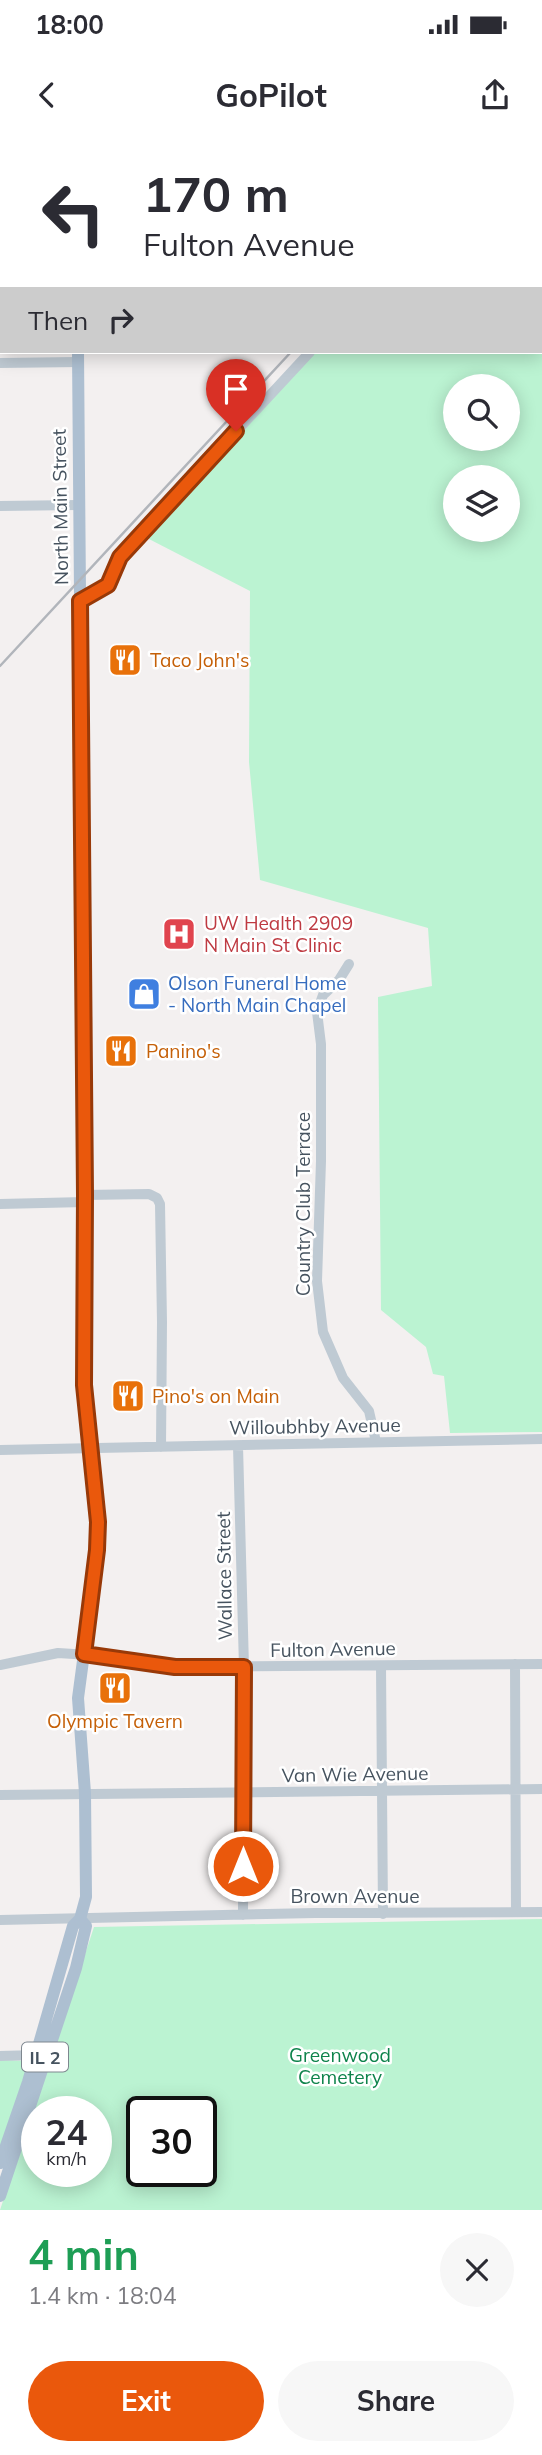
<!DOCTYPE html>
<meta charset="utf-8">
<style>
:root{--surface:#fff;--page:#f7f7f7;--text:#2b2b33;--muted:#7c7c81;--accent:#ea580c}
body{margin:0;font-family:Mulish,sans-serif;background:var(--page);color:var(--text);height:100vh;display:flex;flex-direction:column;font-size:26px;white-space:nowrap}
*{box-sizing:border-box;margin:0}
p{font-size:23px;color:var(--muted)}
.icon{flex:none;width:38px;height:38px;fill:none;stroke:currentColor;stroke-width:2;stroke-linecap:round;stroke-linejoin:round}
.map{position:relative;height:2070px;overflow:hidden}
.side{display:flex;flex-direction:column;background:var(--surface);flex:1}
.side>*{flex:none}
.top-card{position:absolute;left:0px;top:0px;width:542px;height:214px;box-shadow:0 4px 18px #0003;background:#fff;color:var(--text);overflow:hidden}
.fabs{position:absolute;left:443px;top:234px;display:grid;gap:14px}
.fabs a{display:grid;place-items:center;width:77px;height:77px;border-radius:50%;background:var(--surface);box-shadow:0 4px 18px #0003;font-size:35px}
.speed{position:absolute;left:21px;top:1956px;display:flex;gap:14px;font-size:35px;font-weight:700;text-align:center}
.speed>*{display:grid;place-content:center;width:91px;height:91px;border-radius:50%;background:var(--surface);box-shadow:0 4px 18px #0003;line-height:1}
.speed small{font-size:18px;font-weight:400}
.speed .limit{border:4px solid #111;border-radius:10px;background:#fff;color:#111}
.pin{position:absolute;display:grid;place-items:center;width:60px;height:60px;color:#fff;margin:-72px -30px;border-radius:50% 50% 50% 0;rotate:-45deg;box-shadow:0 0 7px #0007}
.pin .icon{rotate:45deg}
.me{position:absolute;width:77px;margin:-38px;rotate:0deg;stroke-linejoin:round;filter:drop-shadow(0 0 5px #0008)}
.turn{display:flex;align-items:center;gap:24px;height:147px;padding:0 28px;font-size:32px}
.turn .icon{width:91px;height:91px;stroke-width:2.5}
.turn b{display:block;font-size:49px;line-height:60px}
.then{display:flex;align-items:center;height:66px;padding:0 28px;background:#0003;gap:14px;font-size:26px}
.round{display:grid;place-items:center;flex:none;width:74px;height:74px;border-radius:37px;background:var(--page)}
.head{display:flex;align-items:center;justify-content:space-between;height:119px;padding:0 28px}
h1{font-size:42px;font-weight:700;line-height:52px;color:#1e9e55}
.button{display:flex;gap:14px;margin-top:auto;padding:14px 28px}
.button a{flex:1;height:80px;border-radius:42px;background:var(--accent);color:#fff;font-size:28px;font-weight:700;line-height:80px;text-align:center}
.button a+a{background:var(--page);color:var(--text)}
.status{display:flex;justify-content:space-between;align-items:center;height:49px;padding:0 35px;background:var(--surface);direction:ltr}
.status svg{height:19px;fill:currentColor}
header{display:flex;justify-content:space-between;align-items:center;height:91px;padding:0 28px;background:var(--surface);font-size:32px;font-weight:700}
.map>svg:first-child{display:block}
</style>
<div class="status"><b>18:00</b><svg viewBox="0 0 49 12"><path d="M0 12V9h3v3zM5 12V6h3v6zM10 12V3h3v9zM15 12V0h3v12zM26 1h20v11H26zM47 4h2v5h-2z"/></svg></div>
<header><svg class="icon" aria-label="back" viewBox="0 0 24 24"><path d="M15 5l-7 7 7 7"/></svg>GoPilot<svg class="icon" aria-label="share" viewBox="0 0 24 24"><path d="M12 15V3M7 8l5-5 5 5M5 13v7h14v-7"/></svg></header>
<div class="map">
<svg width="542" height="2070" viewBox="0 0 542 2070">
<rect width="100%" height="100%" fill="#f3f0f0"/>
<path fill="#bbf3d2" fill-rule="evenodd" d="M506 0H542V1292L450 1293 444 1236 433 1234 426 1207 381 1170 378 857 432 846 428 788 260 740 249 622 250 451 147 398 175 364 314 212H541V2H505ZM455 247H508V299H455ZM455 338H508V390H455Z
M542 1779V2070H0L94 1787ZM37 1972H96V2032H37ZM142 1972H201V2032H142Z
M0 1920 32 1921 0 2021Z"/>
<g fill="none" stroke-linecap="round" stroke-linejoin="round">
<path stroke="#bfcad3" stroke-width="10" d="M389 2 390 0
M501 2 502 0
M0 61H2
M0 223 78 222
M0 366 78 365
M80 461 108 445 120 417 310 212
M349 824 339 840 323 855 317 872 321 904V1021L317 1141 323 1192 343 1238 369 1271 376 1302
M85 1055 149 1054 157 1058 160 1064 162 1182 161 1307
M0 1064 85 1062
M238 1306 244 1527 243 1775
M0 1310 542 1299
M515 1524 516 1772
M0 1525 58 1513 105 1516 175 1527 542 1524
M381 1526 383 1774
M0 1655 542 1649
M0 1780 315 1773 542 1772
M0 1916 37 1915"/>
<path stroke="#adbfd1" stroke-width="12" d="M77 0V2
M0 2023 28 1942 73 1786 80 1779 86 1757 85 1653 78 1558 95 1431 98 1382 84 1245 85 1062 78 212
M0 2056 76 1828 86 1786 80 1779"/>
<path stroke="#b1b5bb" stroke-width="2.5" d="M483 2 485 0
M0 526 291 212"/>
</g>
<g fill="none" stroke-linecap="round" stroke-linejoin="round">
<defs>
<path id="route" d="M236 291 120 417 108 445 80 461 85 1055 84 1245 98 1382 97 1410 84 1514 175 1527H244L243 1726"/>
</defs>
<use href="#route" stroke="#983908" stroke-width="18"/>
<use href="#route" stroke="#ea580c" stroke-width="12"/>
</g>
<defs>
<symbol id="restaurant-square" viewBox="-11 -11 22 22"><rect x="-9" y="-9" width="18" height="18" rx="4" fill="#e8710a" stroke="#fff"/><path d="M-5-6h1v4h1v-4h1v4h1v-4h1v5L-1.5 .5V6h-2V.5L-5-1ZM5-6V6H3V1.5H1.5Q1.5-4 5-6Z" fill="#fff"/></symbol>
<symbol id="hospital-square" viewBox="-11 -11 22 22"><rect x="-9" y="-9" width="18" height="18" rx="4" fill="#e0444e" stroke="#fff"/><path d="M-5-5h3v3.5h4V-5h3V5h-3V1.5h-4V5h-3Z" fill="#fff"/></symbol>
<symbol id="shop-square" viewBox="-11 -11 22 22"><rect x="-9" y="-9" width="18" height="18" rx="4" fill="#3f7fe0" stroke="#fff"/><path d="M-5-2.5h2.3a2.7 3.5 0 0 1 5.4 0H5L5.5 6h-11ZM-1.5-2.5h3a1.5 2.3 0 0 0-3 0Z" fill="#fff"/></symbol>
</defs>
<g fill-rule="evenodd">
<use href="#restaurant-square" x="106" y="501" width="38" height="38"/>
<use href="#hospital-square" x="160" y="775" width="38" height="38"/>
<use href="#shop-square" x="125" y="835" width="38" height="38"/>
<use href="#restaurant-square" x="102" y="892" width="38" height="38"/>
<use href="#restaurant-square" x="109" y="1237" width="38" height="38"/>
<use href="#restaurant-square" x="96" y="1529" width="38" height="38"/>
</g>
<g text-anchor="middle" dominant-baseline="central" stroke-width="5" stroke-linejoin="round" paint-order="stroke">
<rect fill="#fff" stroke="#7e878f" stroke-width="2" x="22" y="1902.5" width="46" height="29" rx="5"/>
<g font-size="18" font-weight="bold" fill="#46535f">
<text x="45" y="1917">IL 2</text>
</g>
<g font-size="19" fill="#46535f" stroke="#fff">
<text transform="translate(60 367) rotate(-91)">North Main Street</text>
<text transform="translate(303 1064) rotate(-90)">Country Club Terrace</text>
<text transform="translate(315 1286) rotate(-1)">Willoubhby Avenue</text>
<text transform="translate(224 1436) rotate(-91)">Wallace Street</text>
<text transform="translate(333 1509) rotate(-1)">Fulton Avenue</text>
<text transform="translate(355 1634) rotate(-1)">Van Wie Avenue</text>
<text x="355" y="1756">Brown Avenue</text>
</g>
<g font-size="19" fill="#c56008" stroke="#fff" text-anchor="start">
<text x="150" y="520">Taco John's</text>
<text x="146" y="911">Panino's</text>
<text x="152" y="1256">Pino's on Main</text>
<text x="115" y="1581" text-anchor="middle">Olympic Tavern</text>
</g>
<g font-size="19" fill="#be3a42" stroke="#fff" text-anchor="start">
<text x="204" y="783">UW Health 2909<tspan x="204" dy="22">N Main St Clinic</tspan></text>
</g>
<g font-size="19" fill="#366cbe" stroke="#fff" text-anchor="start">
<text x="168" y="843">Olson Funeral Home<tspan x="168" dy="22">- North Main Chapel</tspan></text>
</g>
<g font-size="19" fill="#0e834b" stroke="#fff">
<text x="340" y="1915">Greenwood<tspan x="340" dy="22">Cemetery</tspan></text>
</g>
</g>
</svg>
<div class="fabs">
<a><svg class="icon" aria-label="search" viewBox="0 0 24 24"><circle cx="10" cy="10" r="6"/><path d="M15 15l6 6"/></svg></a>
<a><svg class="icon" aria-label="layers" viewBox="0 0 24 24"><path d="M12 4l9 5-9 5-9-5zM3 14l9 5 9-5"/></svg></a>
</div>
<div class="speed"><div>24<small>km/h</small></div><div class="limit">30</div></div>
<div class="pin" style="left:236px;top:291px;background:#d93025"><svg class="icon" aria-label="arrive" viewBox="0 0 24 24"><path d="M6 21V4h12l-3 4 3 4H6"/></svg></div>
<svg class="me" style="left:243px;top:1726px" viewBox="-20 -20 40 40"><circle r="17" fill="#ea580c" stroke="#fff" stroke-width="3"/><path d="M0-11L8 9 0 5-8 9z" fill="#fff"/></svg>
<div class="top-card">
<div class="turn"><svg class="icon" aria-label="left" viewBox="0 0 24 24"><path d="M17 20v-9H6M10 6l-5 5 5 5"/></svg><div><b>170 m</b>Fulton Avenue</div></div>
<div class="then">Then<svg class="icon" aria-label="right" viewBox="0 0 24 24"><path d="M7 20v-9h11M14 6l5 5-5 5"/></svg></div>
</div>
</div>
<section class="side">
<div class="head"><div><h1>4 min</h1><p>1.4 km · 18:04</p></div><a class="round"><svg class="icon" aria-label="close" viewBox="0 0 24 24"><path d="M6 6l12 12M18 6L6 18"/></svg></a></div>
<div class="button"><a>Exit</a><a>Share</a></div>
</section>
